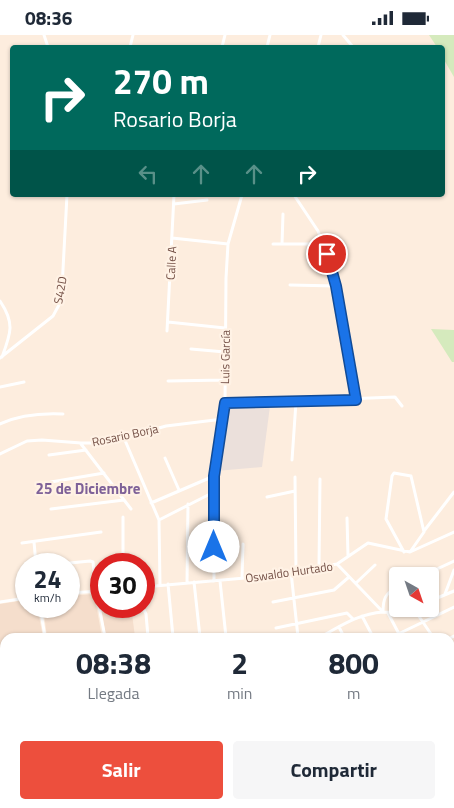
<!DOCTYPE html>
<html lang="es">
<meta charset="utf-8">
<style>
:root{--surface:#fff;--page:#f6f6f7;--text:#1f2937;--muted:#747a83;--accent:#ed4f3d}
body{margin:0;font-family:"Titillium Web",sans-serif;background:var(--page);color:var(--text);height:100vh;display:flex;flex-direction:column;font-size:19px;white-space:nowrap}
*{box-sizing:border-box;margin:0}
p{font-size:16px;color:var(--muted)}
.icon{flex:none;width:28px;height:28px;fill:none;stroke:currentColor;stroke-width:2;stroke-linecap:round;stroke-linejoin:round}
.map{position:relative;flex:1;overflow:hidden}
.sheet{position:absolute;left:0px;top:598px;width:455px;height:176px;display:flex;flex-direction:column;background:var(--surface);border-radius:15px 15px 0 0;box-shadow:0 1px 4px #0004}
.sheet>*{flex:none}
.guide{position:absolute;left:10px;top:10px;width:435px;height:152px;border-radius:5px;box-shadow:0 1px 4px #0004;background:#00695c;color:#fff;overflow:hidden}
.needle{width:32px;rotate:140deg}
.fabs{position:absolute;left:389px;top:532px;display:grid;gap:10px}
.fabs a{display:grid;place-items:center;width:50px;height:50px;border-radius:5px;background:var(--surface);box-shadow:0 1px 4px #0004;font-size:25px}
.speed{position:absolute;left:15px;top:518px;display:flex;gap:10px;font-size:25px;font-weight:700;text-align:center}
.speed>*{display:grid;place-content:center;width:65px;height:65px;border-radius:50%;background:var(--surface);box-shadow:0 1px 4px #0004;line-height:1}
.speed small{font-size:12px;font-weight:400}
.speed .limit{border:8px solid #d22;background:#fff;color:#111}
.pin{position:absolute;display:grid;place-items:center;width:42px;height:42px;color:#fff;margin:-21px;border:2px solid #fff;border-radius:50%;box-shadow:0 1px 5px #0007}
.me{position:absolute;width:55px;margin:-28px;rotate:0deg;stroke-linejoin:round;filter:drop-shadow(0 0 4px #0008)}
.turn{display:flex;align-items:center;gap:18px;height:105px;padding:0 20px;font-size:22px}
.turn .icon{width:65px;height:65px;stroke-width:2.5}
.turn b{display:block;font-size:35px;line-height:42px}
.lanes{display:flex;align-items:center;height:48px;padding:0 20px;background:#0003;justify-content:center;gap:25px;direction:ltr}
.lanes .off{opacity:.35}
.eta{display:flex;justify-content:space-evenly;align-items:center;height:85px;text-align:center}
.eta b{font-size:30px;font-weight:700;line-height:35px}
.button{display:flex;gap:10px;margin-top:auto;padding:10px 20px}
.button a{flex:1;height:58px;border-radius:5px;background:var(--accent);color:#fff;font-size:20px;font-weight:700;line-height:58px;text-align:center}
.button a+a{background:var(--page);color:var(--text)}
.status{display:flex;justify-content:space-between;align-items:center;height:35px;padding:0 25px;background:var(--surface);direction:ltr}
.status svg{height:14px;fill:currentColor}
.map>svg:first-child{display:block}
</style>
<div class="status"><b>08:36</b><svg viewBox="0 0 49 12"><path d="M0 12V9h3v3zM5 12V6h3v6zM10 12V3h3v9zM15 12V0h3v12zM26 1h20v11H26zM47 4h2v5h-2z"/></svg></div>
<div class="map">
<svg width="454" height="773" viewBox="0 0 454 773">
<rect width="100%" height="100%" fill="#fdedde"/>
<path fill="#f5decc" d="M94 559 102 602H47L43 571H69V561Z
M99 561H101V571H131L135 602H106Z
M26 565V571H37L43 602H5V627H0V569Z
M5 655V736L0 738V656Z"/>
<path fill="#ebe0db" d="M270 371 262 432 216 436 226 372Z"/>
<path fill="#d5eabd" d="M429 0H454V42L443 23 442 12H437Z
M431 294 454 295V327H452Z
M5 629V651L0 652V630Z"/>
<g fill="none" stroke-linecap="round" stroke-linejoin="round">
<path stroke="#b3e5e7" stroke-width="6" d="M450 678 454 677
M232 773 238 769"/>
<path stroke="#fff" stroke-width="3" d="M44 0 48 12
M343 0 353 12
M130 12 133 0
M222 12 225 0
M267 12 270 0
M318 12 321 0
M294 160 318 196 327 219 336 251 356 365
M174 169 207 165
M172 203 228 209
M273 209H323
M282 209 283 179
M290 250 336 251
M0 266C15 288 11 298 2 322
M168 287 225 293
M167 296 174 160
M191 314 225 317
M0 323 53 281 60 268 62 253 67 160
M168 346 225 345
M0 352 24 347
M225 369 395 362 402 371
M0 389C19 380 42 378 63 379
M124 403 159 485 160 550
M81 409 131 474
M0 419 27 406 42 405 81 408H97L124 403 166 391 223 384
M49 420 86 415
M165 423 179 455
M292 425 296 367
M295 442 296 536
M51 447 104 438
M267 462 295 456
M151 468 214 441
M51 474 124 465
M347 483 348 521
M159 485 214 457
M424 496 454 457
M34 507 36 529
M22 508 101 497
M404 517 386 484 392 441 394 438 411 441 424 497 410 517
M60 529 90 526 93 527 96 556 105 602
M123 529V482
M337 529 368 508 410 517 454 497
M319 532 320 444
M291 537 298 602
M422 541 454 526
M242 543 243 509
M214 546V441L225 369 226 243 228 209 242 160
M220 546 226 602
M194 547 200 602
M187 548 188 469
M356 548 375 530
M168 549 173 602
M144 552 266 541 337 529 383 577 399 578 414 574
M69 558 101 556
M445 559 454 535
M430 566 454 556
M0 567 26 563
M273 567 334 555 349 542
M40 571 45 602
M142 571 146 579 148 602
M414 574 433 602
M388 578 399 599
M362 581 373 602
M339 592 344 602
M276 593 347 578 353 584
M320 602C341 591 358 579 383 577 383 564 385 558 398 552
M392 602 454 572
M450 603 454 601
M450 626 454 632
M0 628 5 627
M450 644 454 641
M0 653 5 652
M0 743 5 753
M13 769 15 773
M87 769 90 773
M141 773 146 769
M190 773 194 769
M290 773 295 769
M360 773 370 769"/>
<path stroke="#fff" stroke-width="4.5" d="M450 762 454 761
M416 773 429 769"/>
</g>
<g fill="none" stroke-linecap="round" stroke-linejoin="round">
<defs>
<path id="route" d="M214 512V441L225 368 356 365 336 251 327 219"/>
</defs>
<use href="#route" stroke="#114b97" stroke-width="12"/>
<use href="#route" stroke="#1a73e8" stroke-width="9"/>
</g>
<g text-anchor="middle" dominant-baseline="central" stroke-width="4.5" stroke-linejoin="round" paint-order="stroke">
<g font-size="12" fill="#745046" stroke="#fff2e5">
<text transform="translate(171 228) rotate(-87)">Calle A</text>
<text transform="translate(60 255) rotate(-80)">S42D</text>
<text transform="translate(225 322) rotate(-89)">Luis García</text>
<text transform="translate(125 400) rotate(-12)">Rosario Borja</text>
<text transform="translate(289 537) rotate(-8)">Oswaldo Hurtado</text>
</g>
<g font-size="15" font-weight="bold" fill="#7e6198" stroke="#fff2e5">
<text x="88" y="453">25 de Diciembre</text>
</g>
</g>
</svg>
<div class="fabs">
<a><svg class="needle" viewBox="-14 -14 28 28"><path d="M0-13l5 13h-10z" fill="#e53935"/><path d="M0 13l5-13h-10z" fill="#747a83"/></svg></a>
</div>
<div class="speed"><div>24<small>km/h</small></div><div class="limit">30</div></div>
<div class="pin" style="left:327px;top:219px;background:#d93025"><svg class="icon" aria-label="arrive" viewBox="0 0 24 24"><path d="M6 21V4h12l-3 4 3 4H6"/></svg></div>
<svg class="me" style="left:214px;top:512px" viewBox="-20 -20 40 40"><circle r="19" fill="#fff"/><path d="M0-13L10 11 0 6-10 11z" fill="#1a73e8"/></svg>
<div class="guide">
<div class="turn"><svg class="icon" aria-label="right" viewBox="0 0 24 24"><path d="M7 20v-9h11M14 6l5 5-5 5"/></svg><div><b>270 m</b>Rosario Borja</div></div>
<div class="lanes"><svg class="icon off" aria-label="left" viewBox="0 0 24 24"><path d="M17 20v-9H6M10 6l-5 5 5 5"/></svg><svg class="icon off" aria-label="ahead" viewBox="0 0 24 24"><path d="M12 20V5M6 11l6-6 6 6"/></svg><svg class="icon off" aria-label="ahead" viewBox="0 0 24 24"><path d="M12 20V5M6 11l6-6 6 6"/></svg><svg class="icon" aria-label="right" viewBox="0 0 24 24"><path d="M7 20v-9h11M14 6l5 5-5 5"/></svg></div>
</div>
<section class="sheet">
<div class="eta">
<div><b>08:38</b><p>Llegada</p></div>
<div><b>2</b><p>min</p></div>
<div><b>800</b><p>m</p></div>
</div>
<div class="button"><a>Salir</a><a>Compartir</a></div>
</section>
</div>
